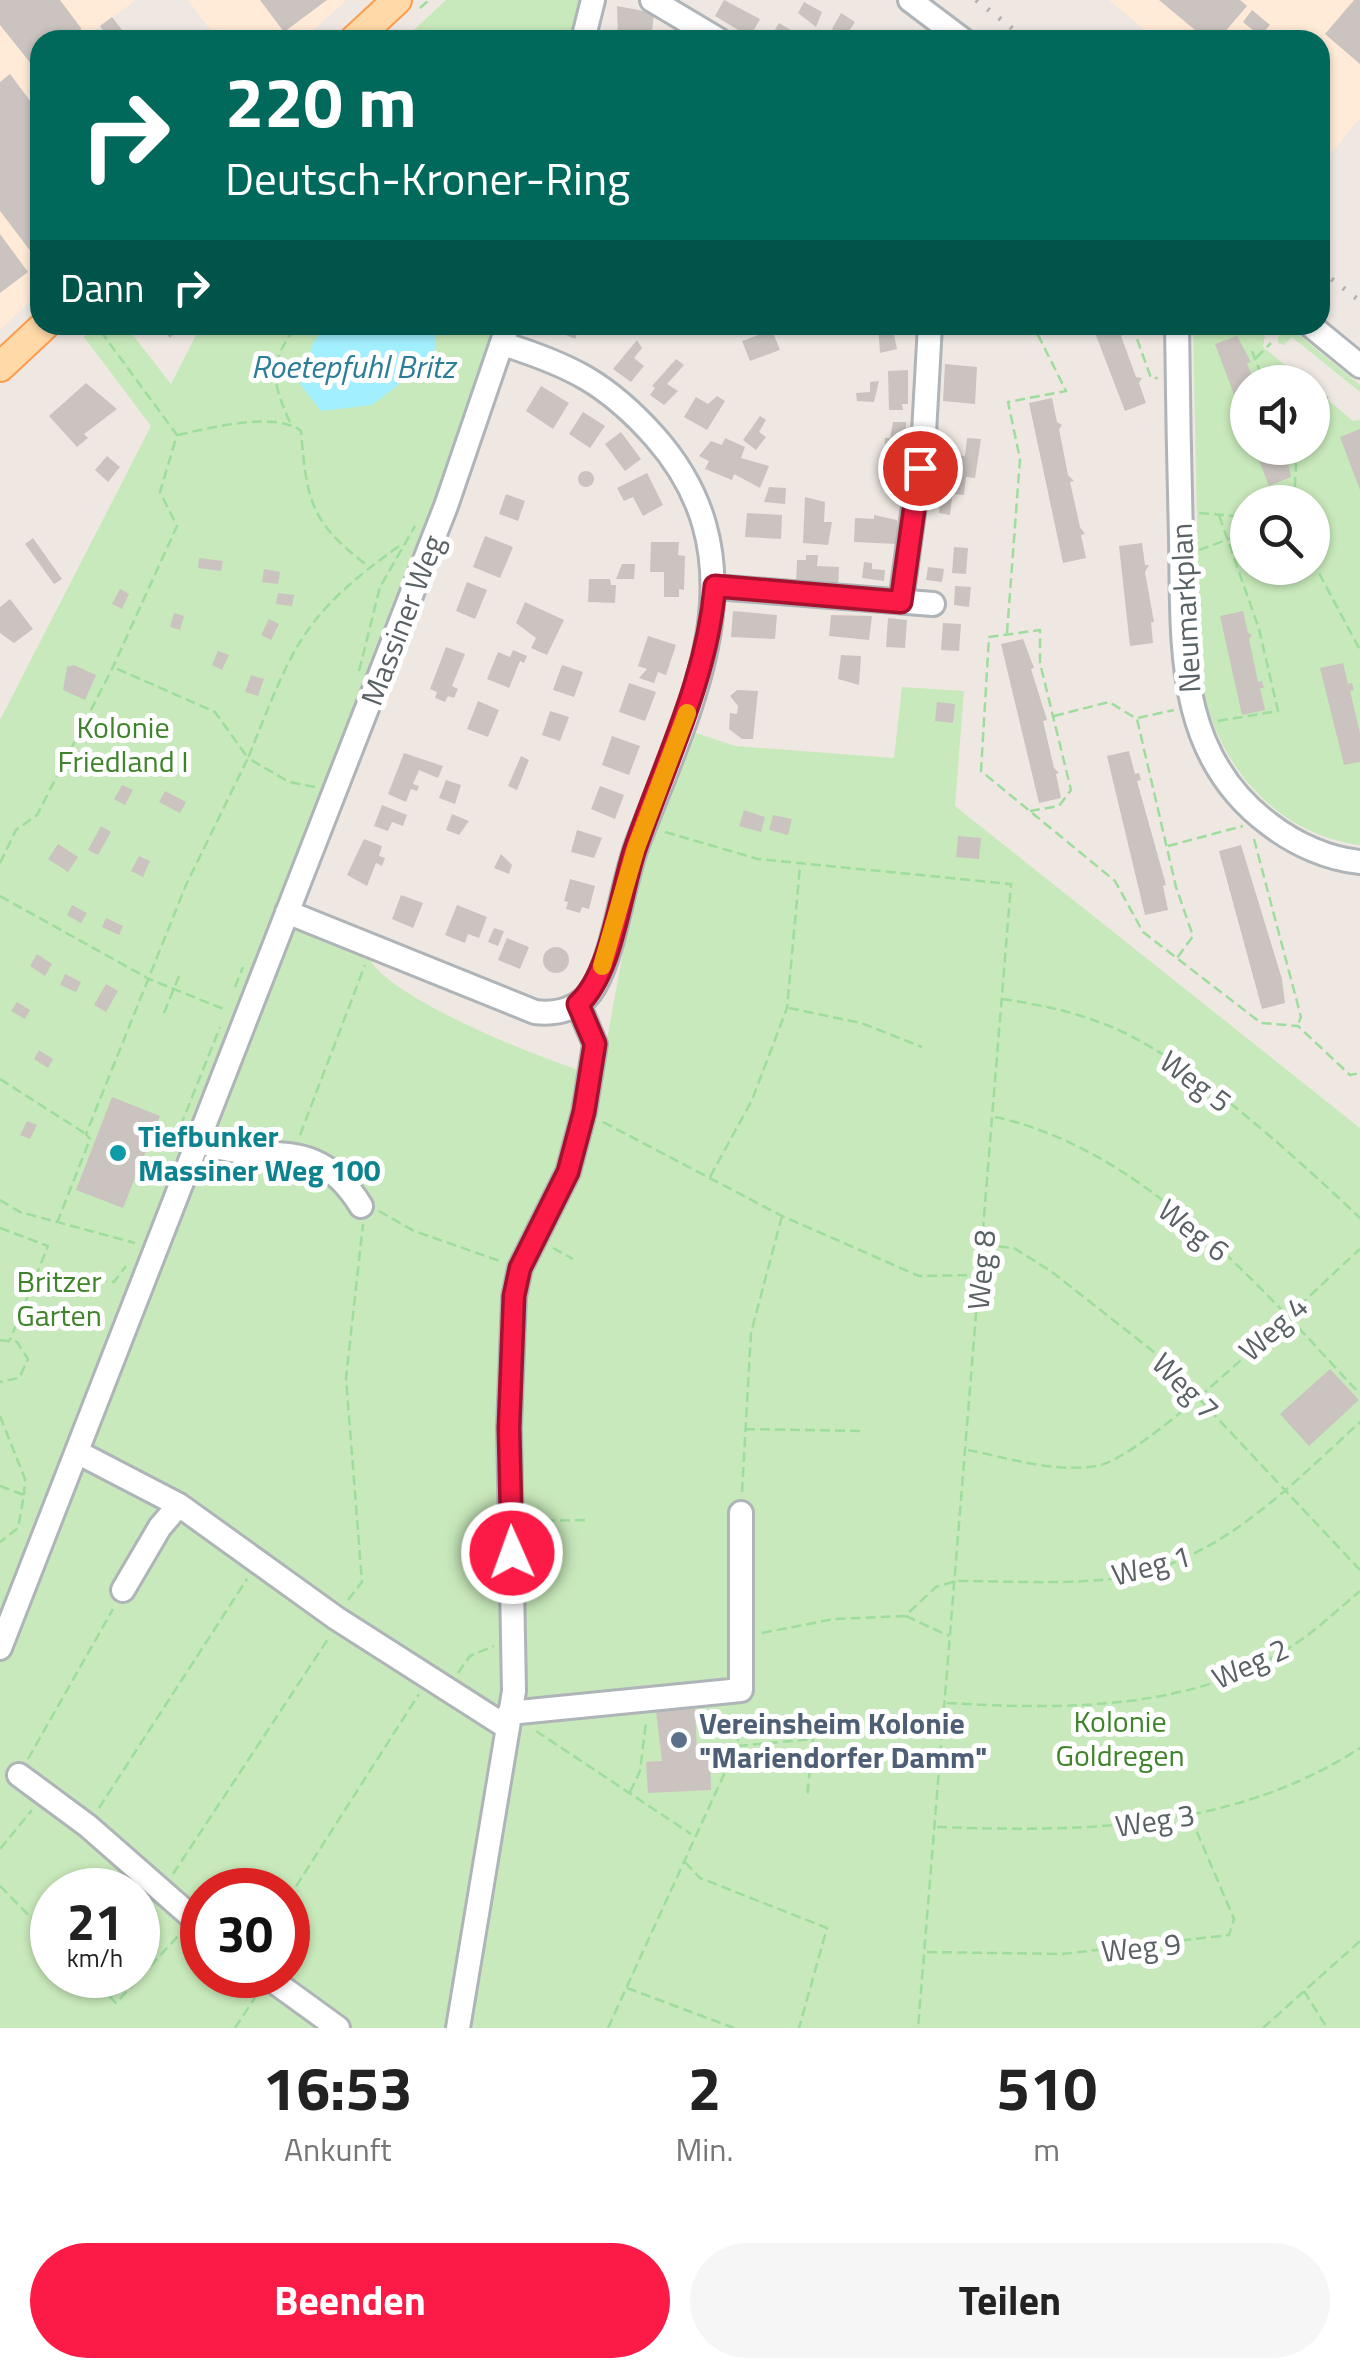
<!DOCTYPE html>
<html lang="de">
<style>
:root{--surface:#fff;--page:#f6f6f6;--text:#222;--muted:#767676;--accent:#fc1b46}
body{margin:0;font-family:"Titillium Web",sans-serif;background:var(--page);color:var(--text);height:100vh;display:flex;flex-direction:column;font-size:38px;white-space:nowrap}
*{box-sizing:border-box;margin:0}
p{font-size:32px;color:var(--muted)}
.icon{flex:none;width:55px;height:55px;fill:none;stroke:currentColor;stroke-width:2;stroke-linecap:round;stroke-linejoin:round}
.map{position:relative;height:2028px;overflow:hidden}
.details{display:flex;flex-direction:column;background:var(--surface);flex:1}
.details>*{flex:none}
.top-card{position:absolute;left:30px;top:30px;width:1300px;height:305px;border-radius:30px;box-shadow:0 2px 8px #0004;background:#00695c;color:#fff;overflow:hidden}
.controls{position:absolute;left:1230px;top:365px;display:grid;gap:20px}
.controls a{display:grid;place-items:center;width:100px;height:100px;border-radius:50%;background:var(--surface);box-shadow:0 2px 8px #0004;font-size:50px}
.speed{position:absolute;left:30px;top:1868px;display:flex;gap:20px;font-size:50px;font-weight:700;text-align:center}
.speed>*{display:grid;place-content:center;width:130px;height:130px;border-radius:50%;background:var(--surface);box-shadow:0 2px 8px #0004;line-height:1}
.speed small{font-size:25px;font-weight:400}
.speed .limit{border:15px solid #d22;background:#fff;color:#111}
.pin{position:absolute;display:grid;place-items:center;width:85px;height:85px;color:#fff;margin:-42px;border:5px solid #fff;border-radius:50%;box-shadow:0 2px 10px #0007}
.me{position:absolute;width:110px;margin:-55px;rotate:358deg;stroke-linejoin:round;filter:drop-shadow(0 0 8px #0008)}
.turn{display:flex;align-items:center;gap:35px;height:210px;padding:0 30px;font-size:45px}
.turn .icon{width:130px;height:130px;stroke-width:2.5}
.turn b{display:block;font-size:70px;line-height:85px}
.then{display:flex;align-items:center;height:95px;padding:0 30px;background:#0003;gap:20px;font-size:38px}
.eta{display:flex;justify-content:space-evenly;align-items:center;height:170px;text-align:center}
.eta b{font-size:60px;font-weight:700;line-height:70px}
.action{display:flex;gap:20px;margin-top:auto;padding:20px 30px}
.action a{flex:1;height:115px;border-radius:60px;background:var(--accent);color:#fff;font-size:40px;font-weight:700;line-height:115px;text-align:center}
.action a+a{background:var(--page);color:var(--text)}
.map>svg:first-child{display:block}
</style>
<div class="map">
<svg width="1360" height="2028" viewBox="0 0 1360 2028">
<rect width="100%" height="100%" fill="#efe8e2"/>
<path fill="#ffebd7" d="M0 0H136L95 30 94 40H40V292L0 330Z
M188 0H346L303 40H218Z
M1109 0H1360V118L1320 167V40H1157Z"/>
<path fill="#c8e9bb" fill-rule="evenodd" d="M446 0H581L572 40H403Z
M96 325H134L129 330 171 384 201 325H497L457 447 279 915 366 951C376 996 554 1064 600 1077L636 882 690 731 735 746 894 758 902 687 964 691 955 806 1360 1128V2028H0V720L151 426 84 337ZM52 1890H138V1975H52ZM202 1890H288V1975H202Z
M1193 325H1274L1265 335 1263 347 1306 382H1248V448H1312L1313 387 1353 421 1360 420V845C1271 833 1212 758 1200 673ZM1248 502H1312V568H1248Z
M1288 326 1360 385V392L1292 337 1284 345 1278 343V337Z"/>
<path fill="#a2f0ff" d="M326 325H437L434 357 372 405 321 411 300 384 313 343Z"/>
<path fill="#cac3bf" d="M0 0H60L81 28 80 36 75 40H40V66L32 65 0 25Z
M260 0H327L284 32Z
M724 0 760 19 750 37 715 16Z
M1159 0H1240L1247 6 1218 40H1207Z
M1354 0H1360V64L1325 34Z
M804 2 822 12 816 27 798 13Z
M617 6 654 13 651 40H618Z
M1252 10 1270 25 1260 36 1243 22Z
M841 13 855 22 845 37 832 29Z
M112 17 130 40H110L100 26Z
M779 23 796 33 792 40H769Z
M10 74 40 114V181L32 188 40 199 38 261 0 211V82Z
M0 234 28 272 0 293Z
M158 325H183L170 338Z
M544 325H581L575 339Z
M878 325H907L893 330 897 349 880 353Z
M1092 325 1122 327 1125 334 1121 336 1136 377 1142 378 1139 383 1146 403 1125 411Z
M772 330 780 350 750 361 742 341Z
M1237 336 1251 362 1247 363 1254 382H1248L1247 429 1215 344Z
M637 340 642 348 634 358 644 366 631 382 613 369Z
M676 359 684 365 667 384 678 391 664 405 650 395 655 388 652 386Z
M945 364 977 367 975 404 943 401Z
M908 370V404H902L903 410H889L888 371Z
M879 381 874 402 857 401 856 393 870 392V382Z
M86 383 117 409 84 434 88 438 77 447 49 416Z
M541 386 569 403 553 429 526 411Z
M717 396 725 401 707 430 684 417 696 397 708 404Z
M1052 398 1057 422 1062 425 1059 429 1068 475 1074 481 1070 482 1080 527 1085 534 1081 535 1086 558 1063 563 1029 403Z
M583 412 605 426 590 448 569 434Z
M760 416 766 420 759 432 766 437 756 450 743 440Z
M893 422H906L905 464 899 467 884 463 885 438H890Z
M1360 429V490L1340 437Z
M621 432 641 459 625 471 605 444Z
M725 438 745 447 741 458 769 466 760 488 734 474 732 480 705 469 709 461 699 456 711 441 722 445Z
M967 438 981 439 975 478 966 477 964 495 953 494 954 477 935 475 937 453 965 456Z
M1254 448 1285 449 1291 477 1269 486Z
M107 456 120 467 108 482 95 470Z
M578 479a8 8 0 1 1 16 0a8 8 0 1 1-16 0Z
M647 473 663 505 643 516 633 497 624 501 617 488Z
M769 487 786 488 785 504 764 502Z
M941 490H953L950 515 939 513Z
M506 494 525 501 518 521 499 514Z
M805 497 825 502 824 522H832L828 545 803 543Z
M747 513 782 515 781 539 745 537Z
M874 515 897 520V544L854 542 855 518 874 519Z
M485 536 513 547 500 578 473 567Z
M33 538 62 579 54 584 25 544Z
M651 542H679L678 555 685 556 684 590 679 589V597H664V572H650Z
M1142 543 1145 565H1149L1145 572 1154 622H1151L1153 643 1130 646 1119 546Z
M954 547 968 548 966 574 952 573Z
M806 555H818L817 566 839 567 838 589 796 585 797 560H806Z
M199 558 223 561 221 571 198 568Z
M864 562 872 563V569L885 570 884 581 862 578Z
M622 564H635L634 579H616Z
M928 567 944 569 942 582 926 580Z
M264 569 280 572 278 584 262 582Z
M589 579H610L611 585H616L615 603 588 602Z
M467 582 487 590 475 619 456 611Z
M955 586 971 587 969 607 954 605Z
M120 589 129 594 122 609 112 604Z
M278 593 294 595 292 606 276 604Z
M10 599 33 629 14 643 0 633V607Z
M525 602 564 620 547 655 531 648 536 638 516 623Z
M733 611 777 615 775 639 731 637Z
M1243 611 1248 633 1252 635 1249 639 1258 682 1262 681 1264 688H1260L1265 710 1242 715 1220 616Z
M174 613 184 616 180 630 170 627Z
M831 615 872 616 869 640 829 636Z
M888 618 907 620 905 648 886 647Z
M269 619 279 624 271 640 261 635Z
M943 623 961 624 959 651 941 650Z
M648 636 676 645 666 675 658 672 654 683 639 678 647 669 638 666Z
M1023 639 1034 668 1031 669 1047 720 1043 721 1054 768 1059 773 1056 774 1061 798 1039 803 1001 644Z
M446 647 465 654 452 686 458 689 454 698 448 696 445 702 435 698 437 692 430 689Z
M513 650 527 656 524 663 520 661 509 688 487 679 498 652 510 657Z
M218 651 229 655 222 670 212 665Z
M841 655 861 656 859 685 838 679Z
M1343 663 1348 684 1352 683 1354 690 1350 691 1360 733V762L1344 765 1320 668Z
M74 665 96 675 85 700 63 690 67 667Z
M562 665 583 672 574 697 553 690Z
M251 675 264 679 258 696 245 692Z
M629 683 656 692 645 721 619 712Z
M737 690 758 691 753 739H742L729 729 730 713 737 714 738 706 730 696Z
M478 701 499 710 488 737 467 729Z
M937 702 955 704 953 723 935 721Z
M550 711 569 717 560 741 542 735Z
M612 736 640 746 629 775 602 765Z
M1129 751 1135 774 1139 773 1141 780 1137 781 1166 885 1163 886 1168 910 1145 915 1107 756Z
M404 753 443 766 438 778 419 770 413 784 419 786 417 791 411 789 406 802 388 794Z
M521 756 529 760 517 790 508 786Z
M446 780 461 785 455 804 439 798Z
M122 785 133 790 125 805 114 799Z
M600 786 624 795 615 819 591 809Z
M165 791 186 802 180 813 159 802Z
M382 805 407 815 403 826 392 822 388 831 374 826Z
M744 810 765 817 761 832 739 826Z
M452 814 469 821 459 835 446 830Z
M773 815 792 819 788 835 769 830Z
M101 826 111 832 98 855 88 850Z
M577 830 602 838 594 858 571 852Z
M958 836 981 838 979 859 956 857Z
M364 839 382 846 379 856 385 858 382 866 376 863 367 886 347 875Z
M58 844 78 857 68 872 48 859Z
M1241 845 1282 979 1285 1003 1262 1009 1219 851Z
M501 854 512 865 509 874 494 868Z
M139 856 150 861 143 877 131 871Z
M570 879 595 886 589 909 582 907 580 913 566 909 568 902 564 901Z
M401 895 423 903 413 928 392 919Z
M72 905 87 913 81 923 67 915Z
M457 905 487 917 479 938 468 934 465 943 445 935Z
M106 918 123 926 119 935 102 927Z
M494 928 504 931 498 946 488 942Z
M507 938 529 947 520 969 498 960Z
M543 960a13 13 0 1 1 26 0a13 13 0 1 1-26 0Z
M37 954 52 964 45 976 30 966Z
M65 974 81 982 76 992 60 985Z
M106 984 118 991 106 1012 94 1005Z
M17 1002 30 1010 25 1019 11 1011Z
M39 1050 53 1059 48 1068 34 1059Z
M112 1097 160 1116 123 1208 76 1190Z
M27 1121 37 1125 30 1139 20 1135Z
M1330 1369 1359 1400 1309 1446 1280 1414Z
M695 1709 697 1752 701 1759 710 1758 711 1790 648 1793 646 1762 662 1761 656 1711Z"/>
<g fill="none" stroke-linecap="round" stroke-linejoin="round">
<defs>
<path id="minor" d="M652 0 719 40
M910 0 963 40
M583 40 593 0
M1177 325C1178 396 1179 468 1181 539 1183 645 1175 754 1269 824 1295 844 1328 859 1360 862
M1310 325 1360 366
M715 587 933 604
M901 601 924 433 930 325
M287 912 535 1012C558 1015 582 1008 594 987 615 951 622 883 638 842 690 707 767 564 655 437 607 383 570 365 503 344
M198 1140C262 1170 312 1127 361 1206
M77 1452 179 1505 336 1618 505 1726
M123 1590 160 1527 179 1505
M0 1648 446 506 508 325
M509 1713 741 1690V1513
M19 1775 88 1826 202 1926
M265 1975 338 2028
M458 2028 514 1691 509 1428 514 1297 520 1268 568 1172 584 1112 595 1044 578 1004"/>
<path id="major" d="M354 40 397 0
M0 367 45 325"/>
</defs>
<use href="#minor" stroke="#aeb4b7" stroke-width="28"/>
<use href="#major" stroke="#ff9c4b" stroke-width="32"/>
<path stroke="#9edd9d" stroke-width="2.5" stroke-dasharray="10 5" stroke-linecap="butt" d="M420 8 429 0
M1132 325 1151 378H1158
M1252 351 1264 382
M1256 358 1271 343
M1312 416 1331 393
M290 422C271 381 268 361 298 325
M178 435C208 428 276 411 301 431 307 501 310 522 368 566
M1289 448 1296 465 1294 502
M1199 513 1248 517
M1199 550 1248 532
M1312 560 1360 650
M1007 633 1020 459 1008 402 1066 391 1033 325
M359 671 380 587 415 526
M1054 716 1109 702 1137 719 1176 887 1193 936 1177 958
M1138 718 1174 710
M1218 721 1278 711 1259 629 1219 515
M315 787 289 782 248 758C293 647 300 616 402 544
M1030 811 1059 806 1071 790 1040 663V630L989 637 981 771 1115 881 1143 932 1261 1023 1298 1026 1350 1075 1360 1073
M665 832 758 859 1011 884 918 2028
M1254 839 1301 1017 1298 1024
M1168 846 1243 826
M0 863 16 830 37 815 113 667 177 526 160 492 177 435 96 325
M0 896 149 979 226 1010
M235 987 243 967
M1002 999C1050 1006 1098 1017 1140 1041 1210 1079 1301 1162 1360 1218
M789 1008 861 1023 922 1047
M164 1013 181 971
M0 1079 86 1134
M995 1117C1144 1149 1260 1287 1360 1394
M603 1122 782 1216 919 1276 979 1275
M300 1135 365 965
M175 1140 220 1027
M710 1177 752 1100 787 1008 800 867
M0 1200 20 1212 135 1243
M379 1211 414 1231 500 1261
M57 1223 90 1139 86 1134 186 885 248 758 215 712 113 667
M0 1228 48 1246 10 1340
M984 1245 1014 1248 1052 1272 1159 1356 1360 1570
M553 1248 573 1259
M37 1276 114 1282 126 1266
M0 1340 17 1342 28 1359 19 1378 0 1382
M0 1416 25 1479 24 1495
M745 1429 861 1431
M968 1450C1009 1458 1053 1473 1096 1466 1146 1459 1313 1291 1360 1249
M0 1486 24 1495 18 1528 0 1542
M742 1492 751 1333 782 1216
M530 1521 589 1520
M348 1600 362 1582 346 1378 363 1224
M906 1616 949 1636
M762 1633 834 1619 905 1616 936 1587 956 1581C1010 1581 1065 1585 1118 1578 1218 1563 1289 1487 1360 1422
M458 1673 470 1656 494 1646
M947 1703C1066 1710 1199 1711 1301 1640 1322 1625 1341 1607 1360 1591
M536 1731 691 1834
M738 1746 813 1739 807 1798
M28 1759 113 1609
M630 1792 640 1771 646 1722
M99 1808 247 1579
M937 1827C1084 1832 1232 1831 1360 1748
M0 1849 32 1810
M685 1862 700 1878 827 1928 799 2028
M173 1874 328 1639
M0 1886 52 1939
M288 1899 419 1694
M927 1952 1062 1954 1229 1935 1234 1919 1191 1818
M88 1975 116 2003 180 1934
M627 1988 734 2028
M1304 1991 1327 2028
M235 2028 256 1996
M608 2028 737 1746 742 1713
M1263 2028 1360 1941"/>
<use href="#minor" stroke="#fff" stroke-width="22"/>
<use href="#major" stroke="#ffd9a7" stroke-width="28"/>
<path stroke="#b2b3b4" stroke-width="5" stroke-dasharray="2.5 12" stroke-linecap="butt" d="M976 0 1027 40
M1320 270 1360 301"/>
</g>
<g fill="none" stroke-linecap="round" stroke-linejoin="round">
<defs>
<path id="route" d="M512 1553 509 1428 514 1296 520 1268 568 1172 584 1112 595 1044 578 1004C612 974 620 893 635 849 665 761 707 680 715 586L901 602 920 468"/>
</defs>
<use href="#route" stroke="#a4122e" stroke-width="25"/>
<use href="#route" stroke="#fc1b46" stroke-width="18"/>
<path stroke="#f59e0b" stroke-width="18" d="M602 966 636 848 687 713"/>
</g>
<circle fill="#0f9aa8" stroke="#fff" stroke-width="4" cx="118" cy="1153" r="10"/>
<circle fill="#5c6f8a" stroke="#fff" stroke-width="4" cx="679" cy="1740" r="10"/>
<g text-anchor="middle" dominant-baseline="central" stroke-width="10" stroke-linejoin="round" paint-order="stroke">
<g font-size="30" fill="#5a6265" stroke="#fff">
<text transform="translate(1185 608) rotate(-93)">Neumarkplan</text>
<text transform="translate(402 620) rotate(-69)">Massiner Weg</text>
<text transform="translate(1196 1081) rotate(37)">Weg 5</text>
<text transform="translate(1194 1230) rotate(38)">Weg 6</text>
<text transform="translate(981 1270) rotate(-85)">Weg 8</text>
<text transform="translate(1273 1328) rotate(-42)">Weg 4</text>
<text transform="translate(1186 1386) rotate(45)">Weg 7</text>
<text transform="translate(1151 1565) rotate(-15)">Weg 1</text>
<text transform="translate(1250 1663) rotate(-25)">Weg 2</text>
<text transform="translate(1155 1820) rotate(-9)">Weg 3</text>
<text transform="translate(1141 1947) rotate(-6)">Weg 9</text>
</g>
<g font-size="30" fill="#3f832b" stroke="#fff">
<text x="123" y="727">Kolonie<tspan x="123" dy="34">Friedland I</tspan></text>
<text x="59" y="1281">Britzer<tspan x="59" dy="34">Garten</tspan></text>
<text x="1120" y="1721">Kolonie<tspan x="1120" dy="34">Goldregen</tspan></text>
</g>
<g font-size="30" font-weight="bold" fill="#0d838f" stroke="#fff" text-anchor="start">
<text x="138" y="1136">Tiefbunker<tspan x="138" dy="34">Massiner Weg 100</tspan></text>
</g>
<g font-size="30" font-weight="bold" fill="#4e5e75" stroke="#fff" text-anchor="start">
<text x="699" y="1723">Vereinsheim Kolonie<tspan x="699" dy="34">"Mariendorfer Damm"</tspan></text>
</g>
<g font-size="32" font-style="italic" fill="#2c7d97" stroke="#fff">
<text x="353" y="366">Roetepfuhl Britz</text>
</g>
</g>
</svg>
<div class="controls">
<a><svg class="icon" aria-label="sound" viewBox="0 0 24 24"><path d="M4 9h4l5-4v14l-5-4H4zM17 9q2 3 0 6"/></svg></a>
<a><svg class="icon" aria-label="search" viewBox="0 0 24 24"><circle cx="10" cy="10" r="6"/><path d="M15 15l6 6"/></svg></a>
</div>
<div class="speed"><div>21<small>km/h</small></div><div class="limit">30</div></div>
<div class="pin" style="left:920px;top:468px;background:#d93025"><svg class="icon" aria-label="arrive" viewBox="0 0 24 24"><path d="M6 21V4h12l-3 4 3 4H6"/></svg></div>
<svg class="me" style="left:512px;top:1553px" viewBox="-20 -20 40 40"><circle r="17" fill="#fc1b46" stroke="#fff" stroke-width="3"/><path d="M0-11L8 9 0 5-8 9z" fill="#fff"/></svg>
<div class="top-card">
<div class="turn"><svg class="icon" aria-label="right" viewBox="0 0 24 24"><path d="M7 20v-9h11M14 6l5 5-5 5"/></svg><div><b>220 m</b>Deutsch-Kroner-Ring</div></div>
<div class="then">Dann<svg class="icon" aria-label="right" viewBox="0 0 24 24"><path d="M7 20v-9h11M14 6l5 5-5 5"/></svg></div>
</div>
</div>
<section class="details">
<div class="eta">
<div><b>16:53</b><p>Ankunft</p></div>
<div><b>2</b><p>Min.</p></div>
<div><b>510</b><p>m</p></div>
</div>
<div class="action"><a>Beenden</a><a>Teilen</a></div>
</section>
